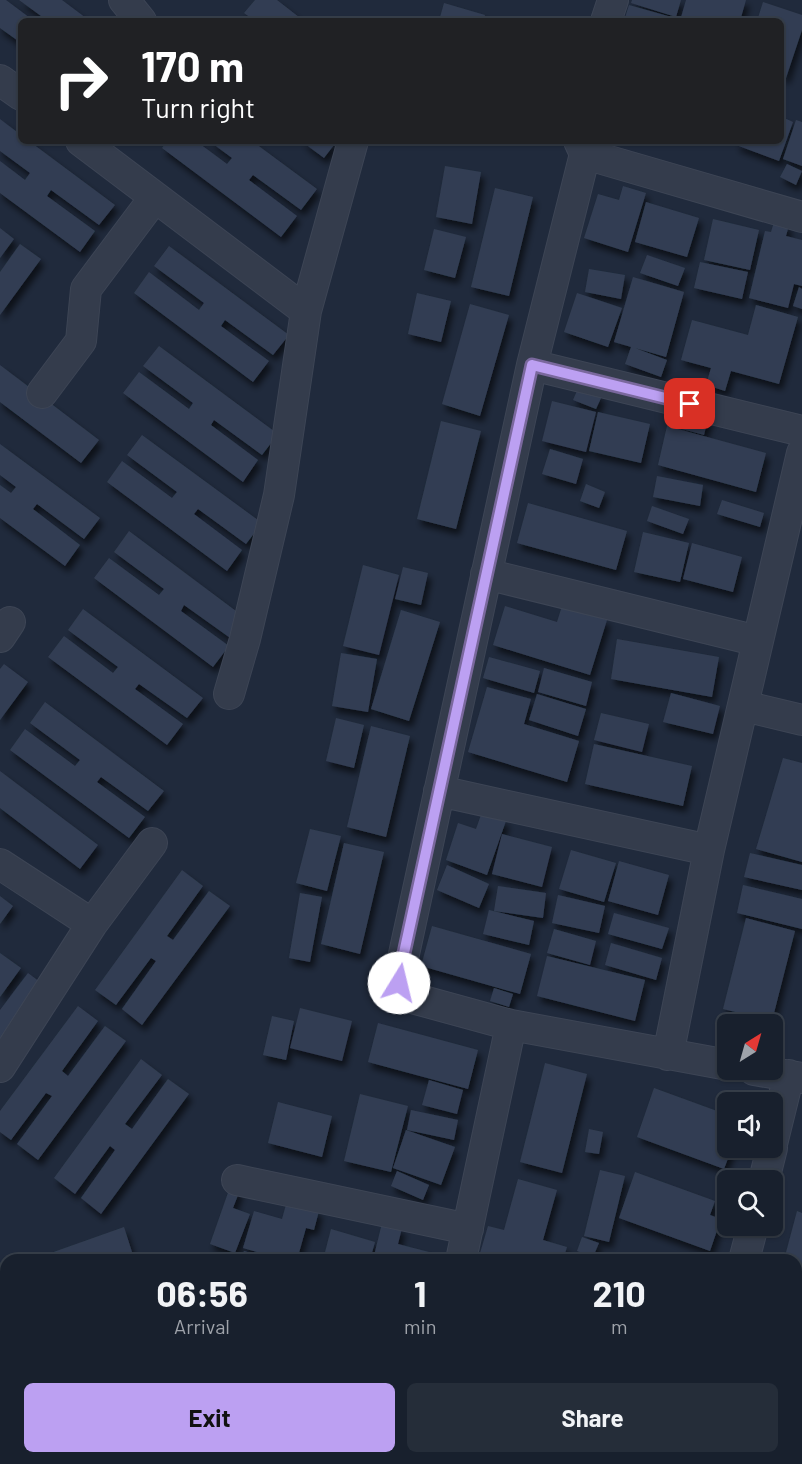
<!DOCTYPE html>
<style>
:root{--surface:#18202d;--page:#252d39;--text:#f1f3f6;--muted:#9fa3aa;--line:#363e49;--accent:#bca0f2}
body{margin:0;font-family:Barlow,sans-serif;background:var(--page);color:var(--text);height:100vh;display:flex;flex-direction:column;font-size:22px;white-space:nowrap}
*{box-sizing:border-box;margin:0}
p{font-size:20px;color:var(--muted)}
.icon{flex:none;width:33px;height:33px;fill:none;stroke:currentColor;stroke-width:2;stroke-linecap:round;stroke-linejoin:round}
.map{position:relative;flex:1;overflow:hidden}
.panel{position:absolute;left:0px;top:1254px;width:802px;height:210px;display:flex;flex-direction:column;background:var(--surface);border-radius:18px 18px 0 0;box-shadow:0 2px 4px #0004,0 0 0 2px var(--line)}
.panel>*{flex:none}
.guide{position:absolute;left:18px;top:18px;width:766px;height:126px;border-radius:9px;box-shadow:0 2px 4px #0004,0 0 0 2px var(--line);background:#202124;color:#fff;overflow:hidden}
.needle{width:39px;rotate:37deg}
.buttons{position:absolute;left:717px;top:1014px;display:grid;gap:12px}
.buttons a{display:grid;place-items:center;width:66px;height:66px;border-radius:9px;background:var(--surface);box-shadow:0 2px 4px #0004,0 0 0 2px var(--line);font-size:30px}
.pin{position:absolute;display:grid;place-items:center;width:51px;height:51px;color:#fff;margin:-26px;border-radius:12px;box-shadow:0 3px 9px #0006}
.me{position:absolute;width:66px;margin:-33px;rotate:9deg;stroke-linejoin:round;filter:drop-shadow(0 0 4px #0008)}
.turn{display:flex;align-items:center;gap:21px;height:126px;padding:0 24px;font-size:27px}
.turn .icon{width:78px;height:78px;stroke-width:2.5}
.turn b{display:block;font-size:42px;line-height:51px}
.eta{display:flex;justify-content:space-evenly;align-items:center;height:102px;text-align:center}
.eta b{font-size:36px;font-weight:700;line-height:42px}
.cta{display:flex;gap:12px;margin-top:auto;padding:12px 24px}
.cta a{flex:1;height:69px;border-radius:9px;background:var(--accent);color:#111;font-size:24px;font-weight:700;line-height:69px;text-align:center}
.cta a+a{background:var(--page);color:var(--text)}
.map>svg:first-child{display:block}
</style>
<div class="map">
<svg width="802" height="1464" viewBox="0 0 802 1464">
<defs>
<filter id="shadow"><feDropShadow dx="3.5" dy="6" stdDeviation="3" flood-color="#0009"/></filter>
</defs>
<rect width="100%" height="100%" fill="#202a3c"/>
<path fill="#323e52" filter="url(#shadow)" d="M0 0H6L34 21H21V43L0 28Z
M19 0H62L90 21H37L41 16Z
M255 0H277L304 21H255L244 13Z
M632 0H681L676 17 631 3Z
M686 0H746L740 21H680Z
M763 2 802 15V30L786 78 782 77V21H757Z
M444 3 485 15 483 21H439Z
M629 5 675 18 674 21H624Z
M782 117 793 122 779 161 736 145 737 141H782Z
M0 119 21 135V141H29L115 205 99 225 51 190 47 196 95 231 80 252 0 193V161L25 180 30 173 0 151Z
M796 120 802 122V166L783 159Z
M167 141H196L227 164 232 158 209 141H252L317 189 301 210 253 175 249 180 297 216 281 237 162 148Z
M301 141H337L324 158Z
M787 164 802 171 796 185 780 177Z
M445 166 481 172 472 224 436 217Z
M623 186 646 193 628 252 584 238 598 194 619 200Z
M495 188 533 197 509 296 471 287Z
M646 202 699 218 687 257 635 242Z
M713 219 759 230 750 270 704 260Z
M774 222 789 225 786 236 802 240V286L794 284 788 308 749 298 765 231 771 232Z
M0 228 14 239 0 258Z
M434 229 466 237 455 278 424 270Z
M20 244 41 259 0 315V272Z
M169 246 289 335 273 355 225 320 221 326 269 361 253 382 134 293 149 272 199 310 204 303 154 266Z
M647 255 685 268 678 286 640 273Z
M700 262 748 272 742 299 694 288Z
M589 269 625 275 621 299 585 292Z
M633 277 684 292 666 357 635 348 667 360 661 377 625 364 631 347 614 342Z
M799 287 802 289V309L793 306Z
M417 293 451 301 441 342 408 334Z
M577 293 622 308 608 347 564 332Z
M470 304 509 315 480 416 442 404Z
M756 305 798 317 779 384 731 371 725 391 706 385 711 368 681 360 692 320 748 335Z
M159 346 278 434 262 455 214 420 211 425 258 460 243 482 123 393 139 372 189 409 193 403 143 366Z
M0 365 99 440 81 463 0 402Z
M579 386 602 396 596 409 573 400Z
M552 401 596 412 586 452 542 441Z
M598 412 650 424 641 463 589 451Z
M685 413 708 419 704 435 682 429Z
M441 421 481 431 456 529 417 519Z
M667 426 766 453 756 492 658 465Z
M142 435 262 523 246 544 198 509 194 514 242 550 227 571 107 482 122 461 172 498 177 492 127 455Z
M0 444 100 518 84 539 37 504 33 509 80 545 65 566 0 518V485L11 493 16 487 0 475Z
M550 449 583 459 576 484 542 474Z
M657 476 703 485 700 506 653 497Z
M586 484 605 492 599 508 580 501Z
M722 500 764 513 760 527 717 514Z
M528 503 627 531 616 570 517 543Z
M652 506 689 519 683 534 647 521Z
M129 531 248 620 233 640 184 605 181 611 229 646 213 667 94 578 109 558 159 595 164 589 114 552Z
M643 532 689 543 680 582 634 572Z
M692 543 742 557 733 592 683 579Z
M363 565 399 575 379 655 343 646Z
M403 567 428 573 421 605 395 599Z
M505 606 557 622 562 606 607 620 590 675 493 645Z
M83 609 203 698 187 718 139 684 135 689 183 724 167 745 48 657 64 636 113 673 118 667 68 630Z
M401 610 440 622 409 721 371 709Z
M617 639 719 657 712 697 611 679Z
M341 653 377 659 368 712 332 706Z
M489 657 540 671 534 693 483 678Z
M4 664 28 682 0 720V669Z
M544 668 592 682 586 706 538 692Z
M487 687 531 699 524 724 579 741 567 782 468 752Z
M671 693 720 706 713 734 663 722Z
M537 694 586 709 578 736 529 720Z
M45 702 164 791 148 811 101 777 97 782 145 817 129 838 10 750 25 729 75 766 80 760 30 723Z
M601 713 649 724 642 752 594 740Z
M336 718 364 725 354 768 326 761Z
M371 726 410 736 386 837 347 827Z
M594 744 692 766 683 806 585 784Z
M783 758 802 763V862L756 849Z
M0 771 98 845 80 869 0 808Z
M482 812 506 821 487 875 446 860 458 823 476 829Z
M310 829 341 836 327 891 296 883Z
M502 834 552 847 542 887 492 874Z
M344 843 384 852 360 954 321 944Z
M571 850 616 863 604 902 559 889Z
M750 853 802 865V890L744 877Z
M619 861 669 875 658 915 608 901Z
M447 865 489 884 479 908 437 890Z
M182 870 203 886 167 936 173 940 209 891 230 906 142 1025 122 1009 156 961 151 958 116 1005 95 990Z
M743 885 802 899V929L737 913Z
M498 886 546 893 543 918 494 911Z
M300 893 322 897 310 962 289 958Z
M558 895 605 906 599 933 552 923Z
M0 896 13 906 0 924Z
M489 910 534 921 529 945 483 934Z
M614 913 669 928 662 949 608 934Z
M746 918 795 931 772 1021 723 1009Z
M432 926 531 954 520 994 421 966Z
M554 929 596 941 590 965 547 953Z
M611 943 662 958 656 980 605 965Z
M0 953 21 968 0 997Z
M547 956 645 980 635 1021 537 996Z
M28 973 48 988 0 1053V1010Z
M494 988 513 994 509 1007 490 1001Z
M78 1006 98 1021 62 1071 68 1076 105 1026 126 1041 38 1160 17 1144 52 1096 46 1093 11 1140 0 1132V1111Z
M300 1008 352 1021 342 1061 290 1048Z
M272 1016 294 1021 286 1060 263 1055Z
M378 1023 478 1050 468 1089 368 1062Z
M141 1059 162 1075 125 1124 132 1129 168 1079 189 1094 101 1214 81 1198 115 1150 110 1146 75 1194 54 1178Z
M545 1063 587 1074 562 1173 520 1162Z
M429 1080 463 1090 457 1114 422 1105Z
M654 1088 728 1115V1148H732L724 1169 637 1137Z
M360 1094 408 1106 391 1172 344 1161Z
M278 1102 332 1116 322 1157 268 1143Z
M411 1110 458 1120 454 1140 407 1130Z
M589 1129 603 1132 599 1154 585 1152Z
M406 1130 455 1147 441 1185 393 1168Z
M600 1170 625 1176 609 1242 584 1236Z
M397 1171 429 1185 423 1200 391 1186Z
M635 1172 715 1201 710 1215 721 1219 710 1251 619 1218Z
M518 1179 557 1190 543 1240 567 1247 563 1260H478L488 1226 504 1230Z
M230 1187 240 1190 233 1208 250 1214 235 1253 210 1244Z
M287 1201 319 1211 314 1230 306 1228 297 1260H284L243 1248 254 1211 282 1219Z
M797 1211 802 1213V1268L796 1266V1260H784Z
M382 1223 402 1228 398 1244 429 1252 427 1260H373Z
M124 1227 132 1252 109 1260H31Z
M331 1229 375 1242 370 1260H323Z
M582 1237 599 1243 593 1257 577 1251Z
M244 1251 273 1259V1260H241Z
M6 1268V1296L0 1298V1270Z
M6 1304V1331L4 1332 0 1321V1306Z
M796 1312 802 1314V1367L796 1365Z
M796 1400 802 1402V1455L796 1454Z
M216 1458H268L266 1464H214Z
M295 1458H331L330 1460 343 1463 294 1464Z"/>
<g fill="none" stroke-linecap="round" stroke-linejoin="round">
<defs>
<path id="minor" d="M124 0 141 21
M606 21 613 0
M0 80 21 95
M81 141 306 311
M579 141 585 154 532 365 399 977C400 987 403 993 412 998L511 1025 728 1065
M585 154 802 217
M532 365 802 431
M42 393 81 341 86 289 155 197
M486 574 758 641
M0 637 10 622
M229 694 245 639 279 495 306 311 353 141
M744 706 802 720
M439 791 709 850
M0 864 92 924
M668 1055 709 850 802 453
M0 1067 92 924 152 843
M754 1070 802 1078
M772 1144 789 1075
M237 1180 468 1229
M764 1180 772 1148
M461 1260 511 1025
M744 1260 753 1226
M551 1458 583 1464
M694 1464 696 1458"/>
</defs>
<use href="#minor" stroke="#3d4555" stroke-width="32"/>
<use href="#minor" stroke="#343c4c" stroke-width="30"/>
</g>
<g fill="none" stroke-linecap="round" stroke-linejoin="round">
<defs>
<path id="route" d="M399 983 404 953 532 365 690 404"/>
</defs>
<use href="#route" stroke="#7a689d" stroke-width="15"/>
<use href="#route" stroke="#bca0f2" stroke-width="10"/>
</g>
</svg>
<div class="buttons">
<a><svg class="needle" viewBox="-14 -14 28 28"><path d="M0-13l5 13h-10z" fill="#e53935"/><path d="M0 13l5-13h-10z" fill="#9fa3aa"/></svg></a>
<a><svg class="icon" aria-label="sound" viewBox="0 0 24 24"><path d="M4 9h4l5-4v14l-5-4H4zM17 9q2 3 0 6"/></svg></a>
<a><svg class="icon" aria-label="search" viewBox="0 0 24 24"><circle cx="10" cy="10" r="6"/><path d="M15 15l6 6"/></svg></a>
</div>
<div class="pin" style="left:690px;top:404px;background:#d93025"><svg class="icon" aria-label="arrive" viewBox="0 0 24 24"><path d="M6 21V4h12l-3 4 3 4H6"/></svg></div>
<svg class="me" style="left:399px;top:983px" viewBox="-20 -20 40 40"><circle r="19" fill="#fff"/><path d="M0-13L10 11 0 6-10 11z" fill="#bca0f2"/></svg>
<div class="guide">
<div class="turn"><svg class="icon" aria-label="right" viewBox="0 0 24 24"><path d="M7 20v-9h11M14 6l5 5-5 5"/></svg><div><b>170 m</b>Turn right</div></div>
</div>
<section class="panel">
<div class="eta">
<div><b>06:56</b><p>Arrival</p></div>
<div><b>1</b><p>min</p></div>
<div><b>210</b><p>m</p></div>
</div>
<div class="cta"><a>Exit</a><a>Share</a></div>
</section>
</div>
